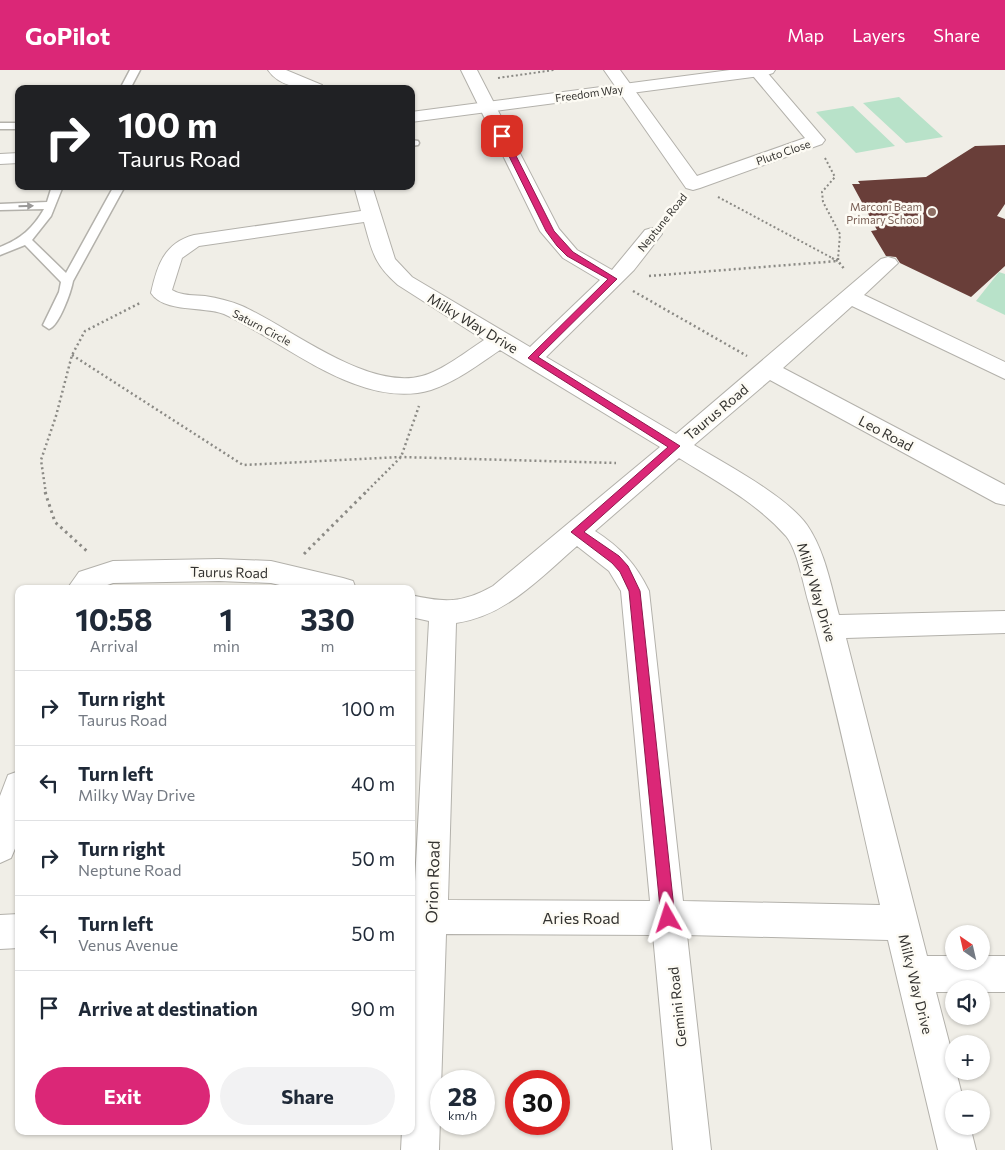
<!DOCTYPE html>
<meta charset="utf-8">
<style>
:root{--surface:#fff;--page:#f2f2f3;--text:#1f2937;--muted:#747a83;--line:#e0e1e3;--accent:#db2777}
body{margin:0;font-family:Commissioner,sans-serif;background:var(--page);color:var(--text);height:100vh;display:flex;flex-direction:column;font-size:19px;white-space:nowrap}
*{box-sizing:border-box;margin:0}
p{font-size:16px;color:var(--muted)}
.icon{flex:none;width:28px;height:28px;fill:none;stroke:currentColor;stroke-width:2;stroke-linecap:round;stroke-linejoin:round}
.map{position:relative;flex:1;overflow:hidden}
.details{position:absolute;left:15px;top:515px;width:400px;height:550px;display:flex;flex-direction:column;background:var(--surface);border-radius:10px;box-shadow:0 1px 4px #0004}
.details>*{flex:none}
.guide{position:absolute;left:15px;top:15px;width:400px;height:105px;border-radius:10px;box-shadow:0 1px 4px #0004;background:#202124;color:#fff;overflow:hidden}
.needle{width:32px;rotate:326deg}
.fabs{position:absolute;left:945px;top:855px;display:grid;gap:10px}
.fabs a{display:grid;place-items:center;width:45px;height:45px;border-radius:50%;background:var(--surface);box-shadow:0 1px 4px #0004;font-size:25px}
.speed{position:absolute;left:430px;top:1000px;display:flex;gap:10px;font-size:25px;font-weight:700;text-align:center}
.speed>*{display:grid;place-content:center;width:65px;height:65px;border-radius:50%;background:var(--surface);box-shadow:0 1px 4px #0004;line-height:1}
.speed small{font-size:12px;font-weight:400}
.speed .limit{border:8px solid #d22;background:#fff;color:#111}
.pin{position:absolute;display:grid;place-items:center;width:42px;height:42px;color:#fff;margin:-21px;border-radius:10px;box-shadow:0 2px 8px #0006}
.me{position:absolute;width:55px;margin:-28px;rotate:354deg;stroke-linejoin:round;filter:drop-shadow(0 0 4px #0008)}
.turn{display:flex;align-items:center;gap:18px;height:105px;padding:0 20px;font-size:22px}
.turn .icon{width:65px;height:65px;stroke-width:2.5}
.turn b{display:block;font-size:35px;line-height:42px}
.eta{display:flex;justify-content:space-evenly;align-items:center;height:85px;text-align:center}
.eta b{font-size:30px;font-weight:700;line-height:35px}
.action{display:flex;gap:10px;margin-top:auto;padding:10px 20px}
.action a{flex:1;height:58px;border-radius:30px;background:var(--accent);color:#fff;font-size:20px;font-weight:700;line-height:58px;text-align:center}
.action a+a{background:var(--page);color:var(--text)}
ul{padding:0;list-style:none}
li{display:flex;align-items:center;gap:15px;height:75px;padding:0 20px;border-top:1px solid var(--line)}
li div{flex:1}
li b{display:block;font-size:19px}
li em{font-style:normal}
header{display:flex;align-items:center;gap:30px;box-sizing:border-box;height:70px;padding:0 25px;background:var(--accent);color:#fff}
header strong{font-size:24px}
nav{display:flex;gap:28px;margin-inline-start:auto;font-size:18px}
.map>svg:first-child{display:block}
</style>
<header>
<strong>GoPilot</strong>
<nav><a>Map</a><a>Layers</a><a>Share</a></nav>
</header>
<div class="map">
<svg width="1005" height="1080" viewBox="0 0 1005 1080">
<rect width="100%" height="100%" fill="#f0eee7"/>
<path fill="#b8e2c9" d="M899 27 943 67 906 73 863 33Z
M853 36 895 76 856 83 816 42Z
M999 202 1005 204V245L976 231Z"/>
<path fill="#693e39" d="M1005 75V134L997 146 1005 149V196L971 227 900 193 896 187 886 186 871 161 877 160 852 114H860L858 111 926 107 975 76Z"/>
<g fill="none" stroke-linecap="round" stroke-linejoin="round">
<defs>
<path id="service" d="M130 0H140L130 19H120Z
M0 53H19V59H0Z
M411 70 418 71 419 73 418 75 411 76Z
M52 116H63L51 146 32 170 66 203 114 116H125L73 211C71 222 59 256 49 259L43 255 59 222 61 212 25 175 0 185V177C21 169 33 158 44 139L0 140V134L47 132Z"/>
<path id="minor" d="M268 0H286L322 15 324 19C305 19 280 18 268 0Z
M461 0H477L559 159 577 180 612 200 645 160 652 158 659 160 662 164 634 200 546 287 676 364 881 189 888 187 895 189 898 193 864 225 1005 292V309L852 236 783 298 1005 415V435L996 433 770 310 694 375C726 394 786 426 807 455 825 481 831 516 839 545L1005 541V563L846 568 927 886H954V891H981V886H1005V922H981V919H954V922H936L954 991V1001H956L963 1029H954V1056H970L976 1080H938L888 870 687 865 711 1080H673L653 865 446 864 439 1080H401L402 1061H411V831L414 830 429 551 411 547V525C445 533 463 533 493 516L660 377 500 280C479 294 456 312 431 320 360 341 284 271 224 244 203 236 164 243 151 223 157 196 164 173 194 165L361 141 354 116H372L395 189 412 207 530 277 600 210 563 188 540 161ZM364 152C372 181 374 194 398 215L484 270C467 281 442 301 422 306 367 321 291 258 242 236 230 231 218 228 205 226 194 225 182 226 172 220L182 188 199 176ZM679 388C716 411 757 433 786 466 798 481 803 514 809 534 836 633 857 735 880 835L683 831 649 521C636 494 620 477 595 461ZM577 476 609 501 621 521 650 831 448 830 456 553C506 546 541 507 577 476Z
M604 0H620L697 106 805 68 748 0H765L825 70 822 74 700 118 693 120 686 118Z
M219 489 271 491 343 508 353 511 356 519H297L271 513 219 511 113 513 96 519H67L79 502 113 491Z
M19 701V769L11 788 0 793V726L8 705Z
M19 844V878L0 879V845Z"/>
<path id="tertiary" d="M730 0H775L773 3 767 5 411 52V42Z
M19 83V93L0 94V84Z"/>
</defs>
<use href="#service" stroke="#b3b1ab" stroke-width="3"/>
<use href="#minor" stroke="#b3b1ab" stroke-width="2"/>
<use href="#tertiary" stroke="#b3b1ab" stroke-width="2"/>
<path stroke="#8b8a85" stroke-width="2" stroke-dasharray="2 2.5" stroke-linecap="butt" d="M498 8 554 0
M825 88 835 107 822 122 823 132 840 164 838 189
M718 127 834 189
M665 148 680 129"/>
<path stroke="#8b8a85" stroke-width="2.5" stroke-dasharray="2 3" stroke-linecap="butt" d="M838 188V191L845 200
M649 206 838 191 832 188
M633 221 747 286
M72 285 243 395 401 387 616 393
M46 424 41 390 56 346 72 285 85 261 140 233
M364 424 401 387 419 336"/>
<path stroke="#8b8a85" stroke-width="3" stroke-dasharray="2.5 4" stroke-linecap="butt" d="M45 422 55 452 89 483
M304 484 366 422"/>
<use href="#service" fill="#fff" fill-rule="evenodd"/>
<use href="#minor" fill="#fff" fill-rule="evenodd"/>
<use href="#tertiary" fill="#fff" fill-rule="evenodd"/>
</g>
<defs><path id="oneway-solid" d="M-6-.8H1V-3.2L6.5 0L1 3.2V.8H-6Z" transform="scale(1.25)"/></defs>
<use fill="#9a9998" href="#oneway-solid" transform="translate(26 136) rotate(-2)"/>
<path fill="#db2777" stroke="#8e194d" d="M500 64 506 66 554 161 573 182 617 209 538 287 680 376 584 462 619 486 628 496 640 521 675 848 673 853 668 855 663 853 661 848 629 521 620 502 612 493 571 462 668 377 528 288 608 209 567 186 557 176 546 161 499 66Z"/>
<circle fill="#8d6e63" stroke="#fdfbf4" stroke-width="2" cx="932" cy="142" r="5"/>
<g text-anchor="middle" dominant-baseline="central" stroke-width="5" stroke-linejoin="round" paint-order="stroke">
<g font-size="11" fill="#343330" stroke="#fdfbf4">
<text transform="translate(589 23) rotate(-8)">Freedom Way</text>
<text transform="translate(783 82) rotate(-19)">Pluto Close</text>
<text transform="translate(662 152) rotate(-51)">Neptune Road</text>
<text transform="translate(262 257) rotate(28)">Saturn Circle</text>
</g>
<g font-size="11" fill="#785e54" stroke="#fdfbf4" text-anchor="end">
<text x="922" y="136">Marconi Beam<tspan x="922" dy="13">Primary School</tspan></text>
</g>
<g font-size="14" fill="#343330" stroke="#fdfbf4">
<text transform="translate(473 253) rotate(31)">Milky Way Drive</text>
<text transform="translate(716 342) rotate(-40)">Taurus Road</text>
<text transform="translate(886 363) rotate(28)">Leo Road</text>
<text transform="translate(229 502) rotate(1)">Taurus Road</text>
<text transform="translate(817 522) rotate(73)">Milky Way Drive</text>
<text transform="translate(916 914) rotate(76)">Milky Way Drive</text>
<text transform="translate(677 937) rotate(-96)">Gemini Road</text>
</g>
<g font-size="16" fill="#343330" stroke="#fdfbf4">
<text transform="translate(432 812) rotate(-88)">Orion Road</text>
<text x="581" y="847">Aries Road</text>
</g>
</g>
</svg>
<div class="fabs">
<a><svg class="needle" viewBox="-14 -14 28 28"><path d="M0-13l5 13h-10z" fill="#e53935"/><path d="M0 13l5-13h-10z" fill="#747a83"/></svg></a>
<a><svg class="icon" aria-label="sound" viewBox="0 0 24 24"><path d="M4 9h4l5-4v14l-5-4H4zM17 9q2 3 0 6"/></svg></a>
<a>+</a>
<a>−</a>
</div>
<div class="speed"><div>28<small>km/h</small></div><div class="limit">30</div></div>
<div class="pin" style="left:502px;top:66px;background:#d93025"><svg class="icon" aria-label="arrive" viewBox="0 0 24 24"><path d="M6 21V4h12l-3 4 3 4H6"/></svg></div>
<svg class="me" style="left:668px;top:848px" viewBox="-20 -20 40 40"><path d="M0-17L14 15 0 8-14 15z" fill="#db2777" stroke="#fff" stroke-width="4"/></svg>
<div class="guide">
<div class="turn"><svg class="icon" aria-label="right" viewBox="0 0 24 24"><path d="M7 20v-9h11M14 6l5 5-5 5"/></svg><div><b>100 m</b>Taurus Road</div></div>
</div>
<section class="details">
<div class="eta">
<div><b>10:58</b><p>Arrival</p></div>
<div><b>1</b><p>min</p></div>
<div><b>330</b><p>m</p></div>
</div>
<ul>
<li><svg class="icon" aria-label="right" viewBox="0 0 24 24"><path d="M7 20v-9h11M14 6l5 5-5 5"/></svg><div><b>Turn right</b><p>Taurus Road</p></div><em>100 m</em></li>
<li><svg class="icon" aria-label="left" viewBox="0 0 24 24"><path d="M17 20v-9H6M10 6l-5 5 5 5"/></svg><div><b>Turn left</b><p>Milky Way Drive</p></div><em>40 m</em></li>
<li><svg class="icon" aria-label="right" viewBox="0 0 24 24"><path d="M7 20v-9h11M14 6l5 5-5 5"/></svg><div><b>Turn right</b><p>Neptune Road</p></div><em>50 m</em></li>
<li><svg class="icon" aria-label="left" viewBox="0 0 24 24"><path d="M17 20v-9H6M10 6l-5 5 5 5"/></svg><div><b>Turn left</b><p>Venus Avenue</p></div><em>50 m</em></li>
<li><svg class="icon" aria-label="arrive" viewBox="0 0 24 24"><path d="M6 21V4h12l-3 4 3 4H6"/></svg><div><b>Arrive at destination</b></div><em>90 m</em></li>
</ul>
<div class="action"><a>Exit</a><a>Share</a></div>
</section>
</div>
